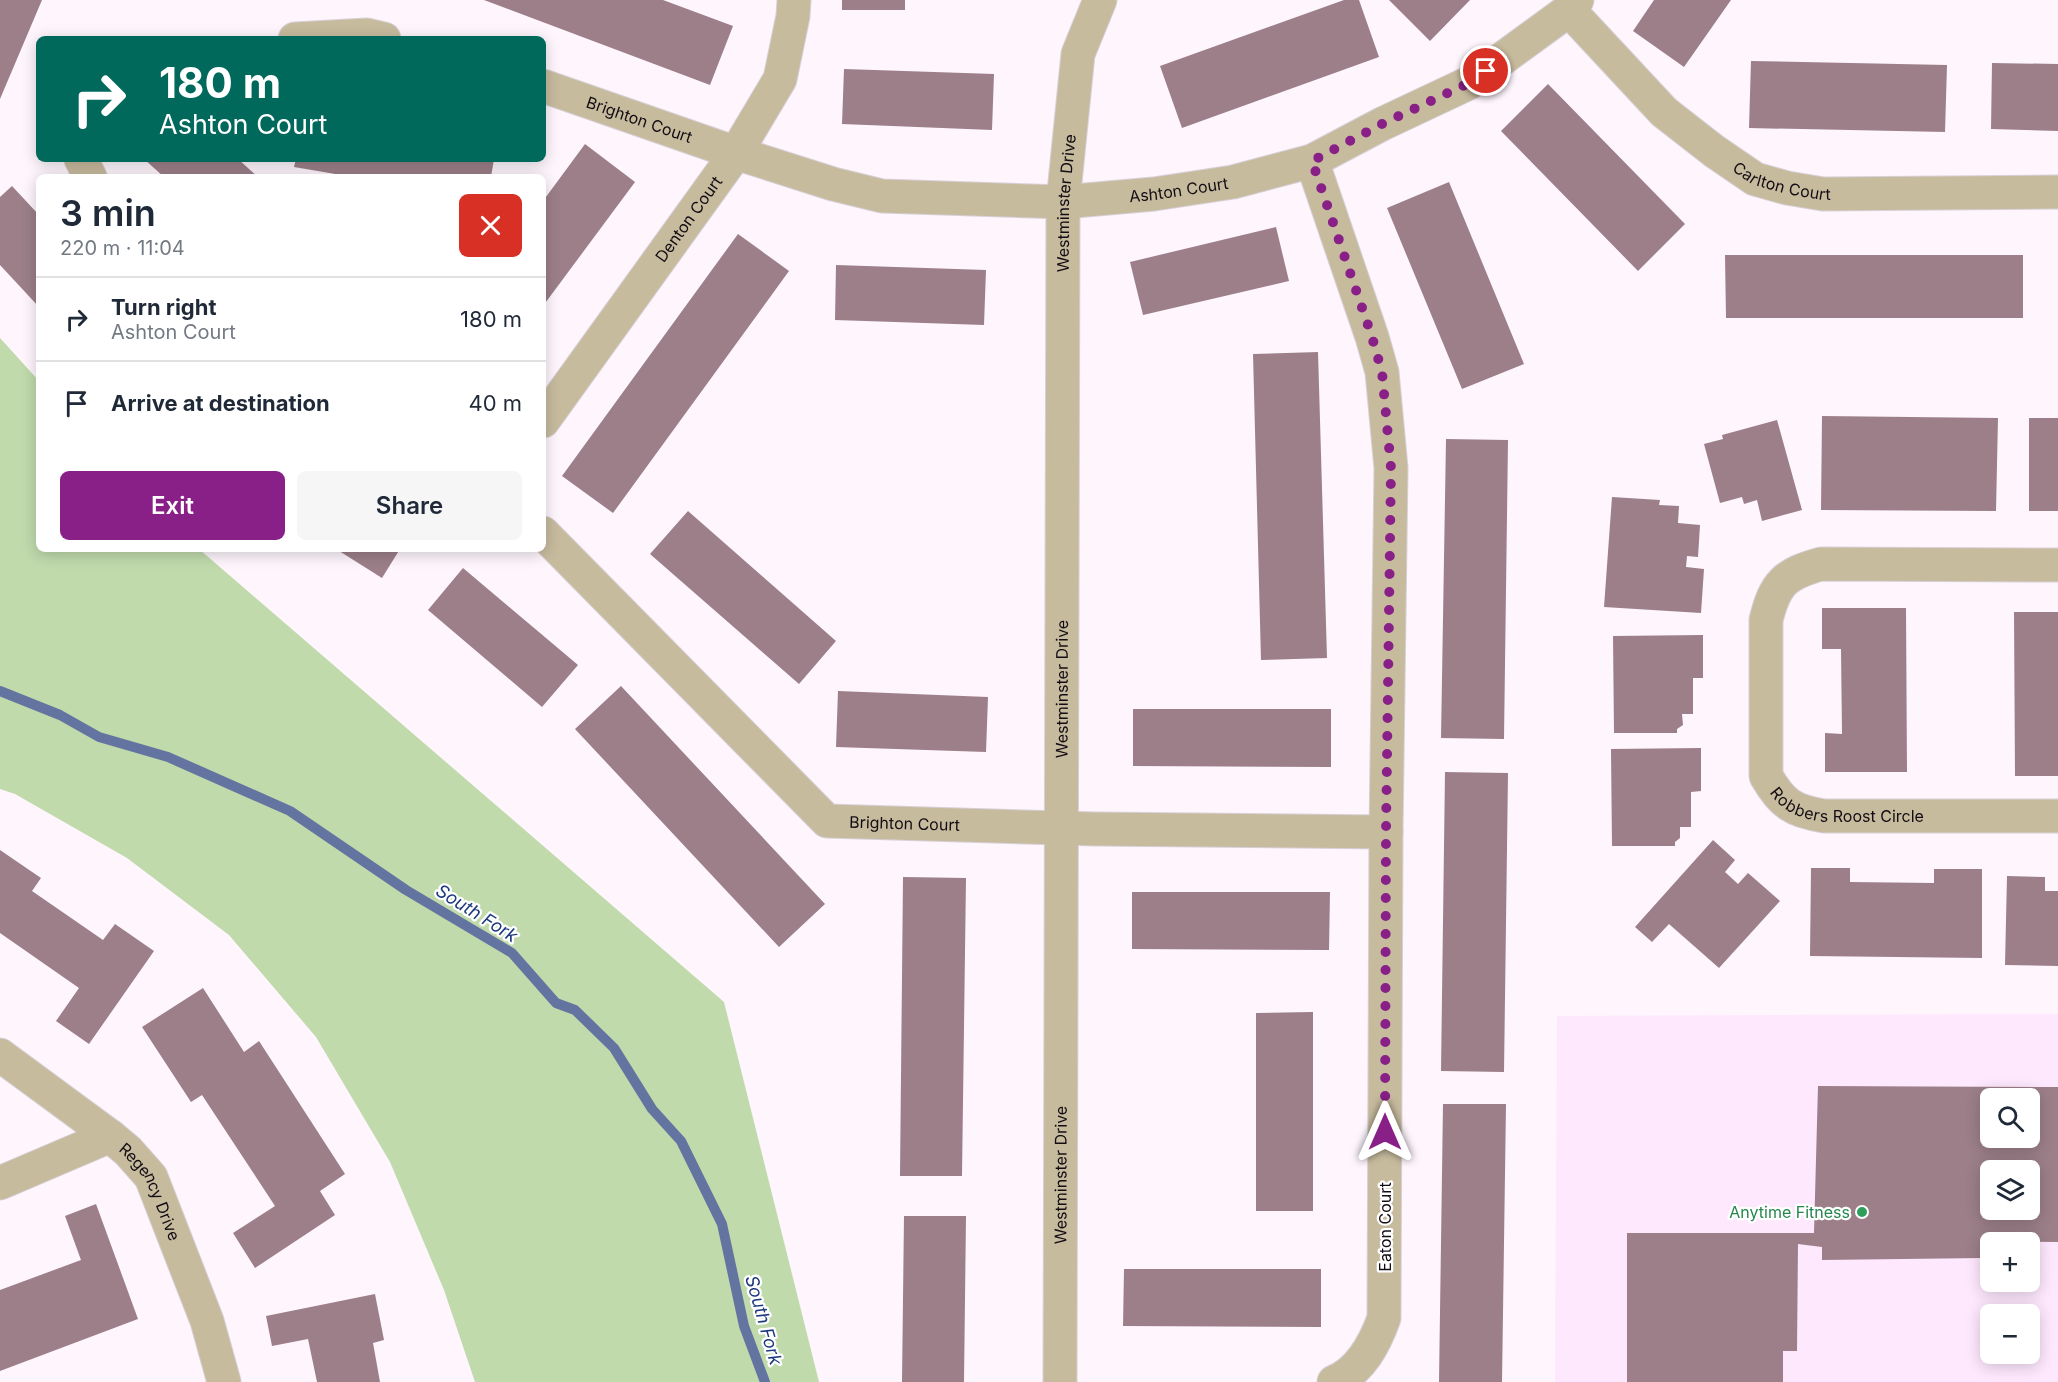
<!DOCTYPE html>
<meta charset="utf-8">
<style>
:root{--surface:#fff;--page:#f6f6f7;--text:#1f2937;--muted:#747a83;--line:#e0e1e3;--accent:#882087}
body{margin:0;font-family:Inter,sans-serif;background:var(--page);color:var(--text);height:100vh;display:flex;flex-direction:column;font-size:22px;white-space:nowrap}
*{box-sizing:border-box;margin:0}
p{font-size:20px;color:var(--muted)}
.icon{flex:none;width:33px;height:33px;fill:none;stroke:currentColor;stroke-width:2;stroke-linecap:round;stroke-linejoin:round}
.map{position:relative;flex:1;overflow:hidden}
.sheet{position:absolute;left:36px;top:174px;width:510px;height:378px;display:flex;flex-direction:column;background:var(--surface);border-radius:9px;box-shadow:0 3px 15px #0003}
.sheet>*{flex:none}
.banner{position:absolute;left:36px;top:36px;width:510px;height:126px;border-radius:9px;box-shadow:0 3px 15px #0003;background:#00695c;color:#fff;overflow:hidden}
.tools{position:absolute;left:1980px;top:1088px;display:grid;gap:12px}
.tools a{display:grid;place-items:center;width:60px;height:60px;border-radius:9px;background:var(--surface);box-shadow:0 3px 15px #0003;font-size:30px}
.pin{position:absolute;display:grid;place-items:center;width:51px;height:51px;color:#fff;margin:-26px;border:3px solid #fff;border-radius:50%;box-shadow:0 2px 6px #0007}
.me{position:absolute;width:66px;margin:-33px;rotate:0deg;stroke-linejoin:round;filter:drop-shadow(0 0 4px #0008)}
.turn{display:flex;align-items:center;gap:21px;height:126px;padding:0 24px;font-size:27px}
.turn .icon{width:78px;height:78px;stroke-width:2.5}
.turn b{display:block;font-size:42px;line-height:51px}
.round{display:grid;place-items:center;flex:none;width:63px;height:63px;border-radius:9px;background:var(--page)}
.headline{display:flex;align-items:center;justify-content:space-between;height:102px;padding:0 24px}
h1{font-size:36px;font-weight:600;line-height:45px}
.button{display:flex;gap:12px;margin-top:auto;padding:12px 24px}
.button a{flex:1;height:69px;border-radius:9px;background:var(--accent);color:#fff;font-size:24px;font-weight:600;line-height:69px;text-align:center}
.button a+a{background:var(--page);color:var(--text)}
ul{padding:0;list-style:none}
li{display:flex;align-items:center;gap:18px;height:84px;padding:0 24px;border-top:2px solid var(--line)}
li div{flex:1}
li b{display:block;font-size:22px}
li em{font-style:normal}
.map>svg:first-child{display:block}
</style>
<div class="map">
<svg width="2058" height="1382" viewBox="0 0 2058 1382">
<rect width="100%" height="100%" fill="#fef5fd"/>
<path fill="#fee8fe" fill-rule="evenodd" d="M2058 1014V1382H1555L1557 1016ZM1990 1098H2030V1137H1990ZM1990 1170H2030V1209H1990ZM1990 1242H2030V1281H1990ZM1990 1314H2030V1353H1990Z"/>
<path fill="#c0daac" d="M0 338 39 381V549H199L724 1002 819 1382H475L444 1290 390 1162 316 1037 229 935 127 858 15 794 0 789Z"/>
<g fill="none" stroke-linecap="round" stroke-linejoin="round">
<path stroke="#6474a0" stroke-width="10" d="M0 691 60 715 99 737 168 757 290 811 406 890 512 953 556 1003 575 1010 614 1048 652 1109 681 1141 722 1224 744 1326 765 1382"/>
</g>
<path fill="#9c7f89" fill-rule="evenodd" d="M0 0H42L0 99Z
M484 0H663L733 26 710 85Z
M842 0H905V10H842Z
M1344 0H1359L1379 57 1182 128 1160 66Z
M1389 0H1470L1430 41Z
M1654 0H1731L1684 67 1633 31Z
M1751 61 1947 65 1945 132 1749 128Z
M1992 63 2058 64V131L1991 129Z
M844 69 994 74 992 130 842 124Z
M1548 84 1685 224 1638 271 1501 131Z
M585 144 635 182 543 306V201Z
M144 159H238L258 177H164Z
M296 159H494L491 177H353L294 167Z
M1449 182 1524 364 1462 389 1387 208Z
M12 186 39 215V307L0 265V197Z
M1276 227 1289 281 1143 315 1130 262Z
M738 234 789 271 613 513 562 476Z
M1725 255H2023V318H1726Z
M836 265 986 270 984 325 835 320Z
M1318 352 1327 658 1261 660 1253 354Z
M1822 416 1998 418 1996 511 1821 510Z
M2029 418H2058V511H2029Z
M1777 420 1802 510 1762 521 1757 500 1744 504 1742 497 1720 503 1704 444 1723 439 1722 435Z
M1446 439 1508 440 1504 739 1441 738Z
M1612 497 1660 500 1659 505 1679 506 1678 523 1700 525 1698 557 1687 556 1686 567 1704 569 1701 613 1604 607Z
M688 511 836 641 799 684 650 554Z
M336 549H400L382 578Z
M463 568 578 665 542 707 428 610Z
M1822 608H1906L1907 772H1825V733L1842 734 1841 649H1822Z
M2014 612H2058V776H2015Z
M1703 635V678H1693V714H1682L1683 725 1677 729V733H1614L1613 636Z
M621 686 825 904 779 947 575 729Z
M838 691 988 697 986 752 836 747Z
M1133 709H1331V767L1133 766Z
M1701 748V791L1691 792V827H1680V838L1675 842V846H1612L1611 749Z
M1445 772 1508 773 1504 1072 1441 1071Z
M1713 840 1735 860 1725 872 1738 884 1748 873 1780 901 1719 968 1669 924 1652 942 1635 927Z
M0 850 41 878 32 891 103 940 115 924 154 951 89 1044 56 1021 79 988 0 933Z
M1811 868H1850V882L1934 883V869H1982V958L1810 956Z
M2007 876 2045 877V891H2058V966L2005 965Z
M903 877 966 878 962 1176H900Z
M1132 892H1330L1329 950 1132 949Z
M203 988 244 1052 259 1041 345 1174 320 1191 335 1215 255 1268 233 1233 275 1206 202 1095 191 1102 142 1027Z
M1313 1012V1211H1256V1013Z
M1818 1086 2058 1087V1242L1983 1241V1258L1822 1260V1247L1798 1244 1797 1351H1783V1382H1627V1233H1814ZM1990 1098H2030V1137H1990ZM1990 1170H2030V1209H1990Z
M1443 1104H1506L1502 1382H1439Z
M96 1204 138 1319 0 1371V1290L81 1260 65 1216Z
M904 1216H966L964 1382H902Z
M1124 1269H1321V1327L1123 1326Z
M375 1294 384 1340 373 1343 380 1382H317L308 1339 272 1346 266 1316Z"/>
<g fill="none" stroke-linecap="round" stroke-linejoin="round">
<defs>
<g id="street">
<path id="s1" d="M1569 10 1664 112 1714 151 1755 179 1787 188 1823 194 2058 192"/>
<path d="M295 39 367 35 384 39"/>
<path id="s2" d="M543 86 736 153 833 184 882 196 1063 202 1154 194 1233 182 1312 161 1382 124 1469 83 1569 10 1577 0"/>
<path d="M81 159 90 177"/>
<path d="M1312 161 1372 337 1382 372 1391 468 1386 832 1384 1318C1375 1343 1361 1371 1334 1382"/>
<path id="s3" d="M543 421 736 153 780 79 793 16 794 0"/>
<path id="s4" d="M543 533 827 821 1095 829 1386 832"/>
<path id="s5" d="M2058 565 1821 564C1785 574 1775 583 1766 620V776C1782 804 1793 811 1824 816H2058"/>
<path id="s6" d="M0 1055 110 1136 128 1151 151 1177 207 1321 224 1382"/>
<path d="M0 1183 110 1136"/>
<path id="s7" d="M1060 1382 1063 202 1078 54 1100 0"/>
</g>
</defs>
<use href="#street" stroke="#d8d0d8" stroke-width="35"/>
<use href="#street" stroke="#c7bb9e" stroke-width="33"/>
</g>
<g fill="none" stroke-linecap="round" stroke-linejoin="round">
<path stroke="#882087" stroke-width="10" stroke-dasharray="0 18" d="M1385 1132 1386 832 1391 468 1382 372 1372 337 1312 161 1382 124 1469 83 1486 71"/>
</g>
<circle fill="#2e9e5b" stroke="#fff" stroke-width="2" cx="1862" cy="1212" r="6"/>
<g text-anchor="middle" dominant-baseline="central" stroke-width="4.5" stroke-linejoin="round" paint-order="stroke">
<g font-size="16" fill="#130c13" stroke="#fff">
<text stroke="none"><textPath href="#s2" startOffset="102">Brighton Court</textPath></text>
<text stroke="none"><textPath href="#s1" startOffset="279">Carlton Court</textPath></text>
<text stroke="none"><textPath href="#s2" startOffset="654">Ashton Court</textPath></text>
<text stroke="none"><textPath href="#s7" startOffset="1179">Westminster Drive</textPath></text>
<text stroke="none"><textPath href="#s3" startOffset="249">Denton Court</textPath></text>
<text stroke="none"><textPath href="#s7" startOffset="693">Westminster Drive</textPath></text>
<text stroke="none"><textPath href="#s5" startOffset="572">Robbers Roost Circle</textPath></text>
<text stroke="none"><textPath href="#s4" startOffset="482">Brighton Court</textPath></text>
<text stroke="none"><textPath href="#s7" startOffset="207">Westminster Drive</textPath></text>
<text stroke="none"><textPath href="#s6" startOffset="207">Regency Drive</textPath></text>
<text transform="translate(1385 1227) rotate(-90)">Eaton Court</text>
</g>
<g font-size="16" fill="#27864d" stroke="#fff" text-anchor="end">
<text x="1850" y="1212">Anytime Fitness</text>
</g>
<g font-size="18" font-style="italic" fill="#1e3a7f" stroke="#fff">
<text transform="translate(477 913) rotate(32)">South Fork</text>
<text transform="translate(764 1320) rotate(74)">South Fork</text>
</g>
</g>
</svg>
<div class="tools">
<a><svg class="icon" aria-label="search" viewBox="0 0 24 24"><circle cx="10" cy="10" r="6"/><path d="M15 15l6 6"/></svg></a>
<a><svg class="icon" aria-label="layers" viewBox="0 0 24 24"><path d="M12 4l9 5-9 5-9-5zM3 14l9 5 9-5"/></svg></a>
<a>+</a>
<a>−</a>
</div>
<div class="pin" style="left:1486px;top:71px;background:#d93025"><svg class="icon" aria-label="arrive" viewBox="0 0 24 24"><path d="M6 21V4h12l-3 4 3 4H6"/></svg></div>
<svg class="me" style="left:1385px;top:1132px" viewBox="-20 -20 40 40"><path d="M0-17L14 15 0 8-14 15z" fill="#882087" stroke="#fff" stroke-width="4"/></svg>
<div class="banner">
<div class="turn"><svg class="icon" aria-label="right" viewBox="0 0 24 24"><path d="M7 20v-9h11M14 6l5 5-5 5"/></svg><div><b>180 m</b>Ashton Court</div></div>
</div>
<section class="sheet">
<div class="headline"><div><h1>3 min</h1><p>220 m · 11:04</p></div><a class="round" style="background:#d93025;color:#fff"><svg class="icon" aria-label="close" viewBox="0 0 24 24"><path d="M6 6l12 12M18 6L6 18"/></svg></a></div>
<ul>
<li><svg class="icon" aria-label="right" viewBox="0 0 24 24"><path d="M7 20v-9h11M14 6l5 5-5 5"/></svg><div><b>Turn right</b><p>Ashton Court</p></div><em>180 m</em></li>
<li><svg class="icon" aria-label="arrive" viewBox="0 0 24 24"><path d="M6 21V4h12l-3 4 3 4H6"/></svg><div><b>Arrive at destination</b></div><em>40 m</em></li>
</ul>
<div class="button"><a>Exit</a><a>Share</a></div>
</section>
</div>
